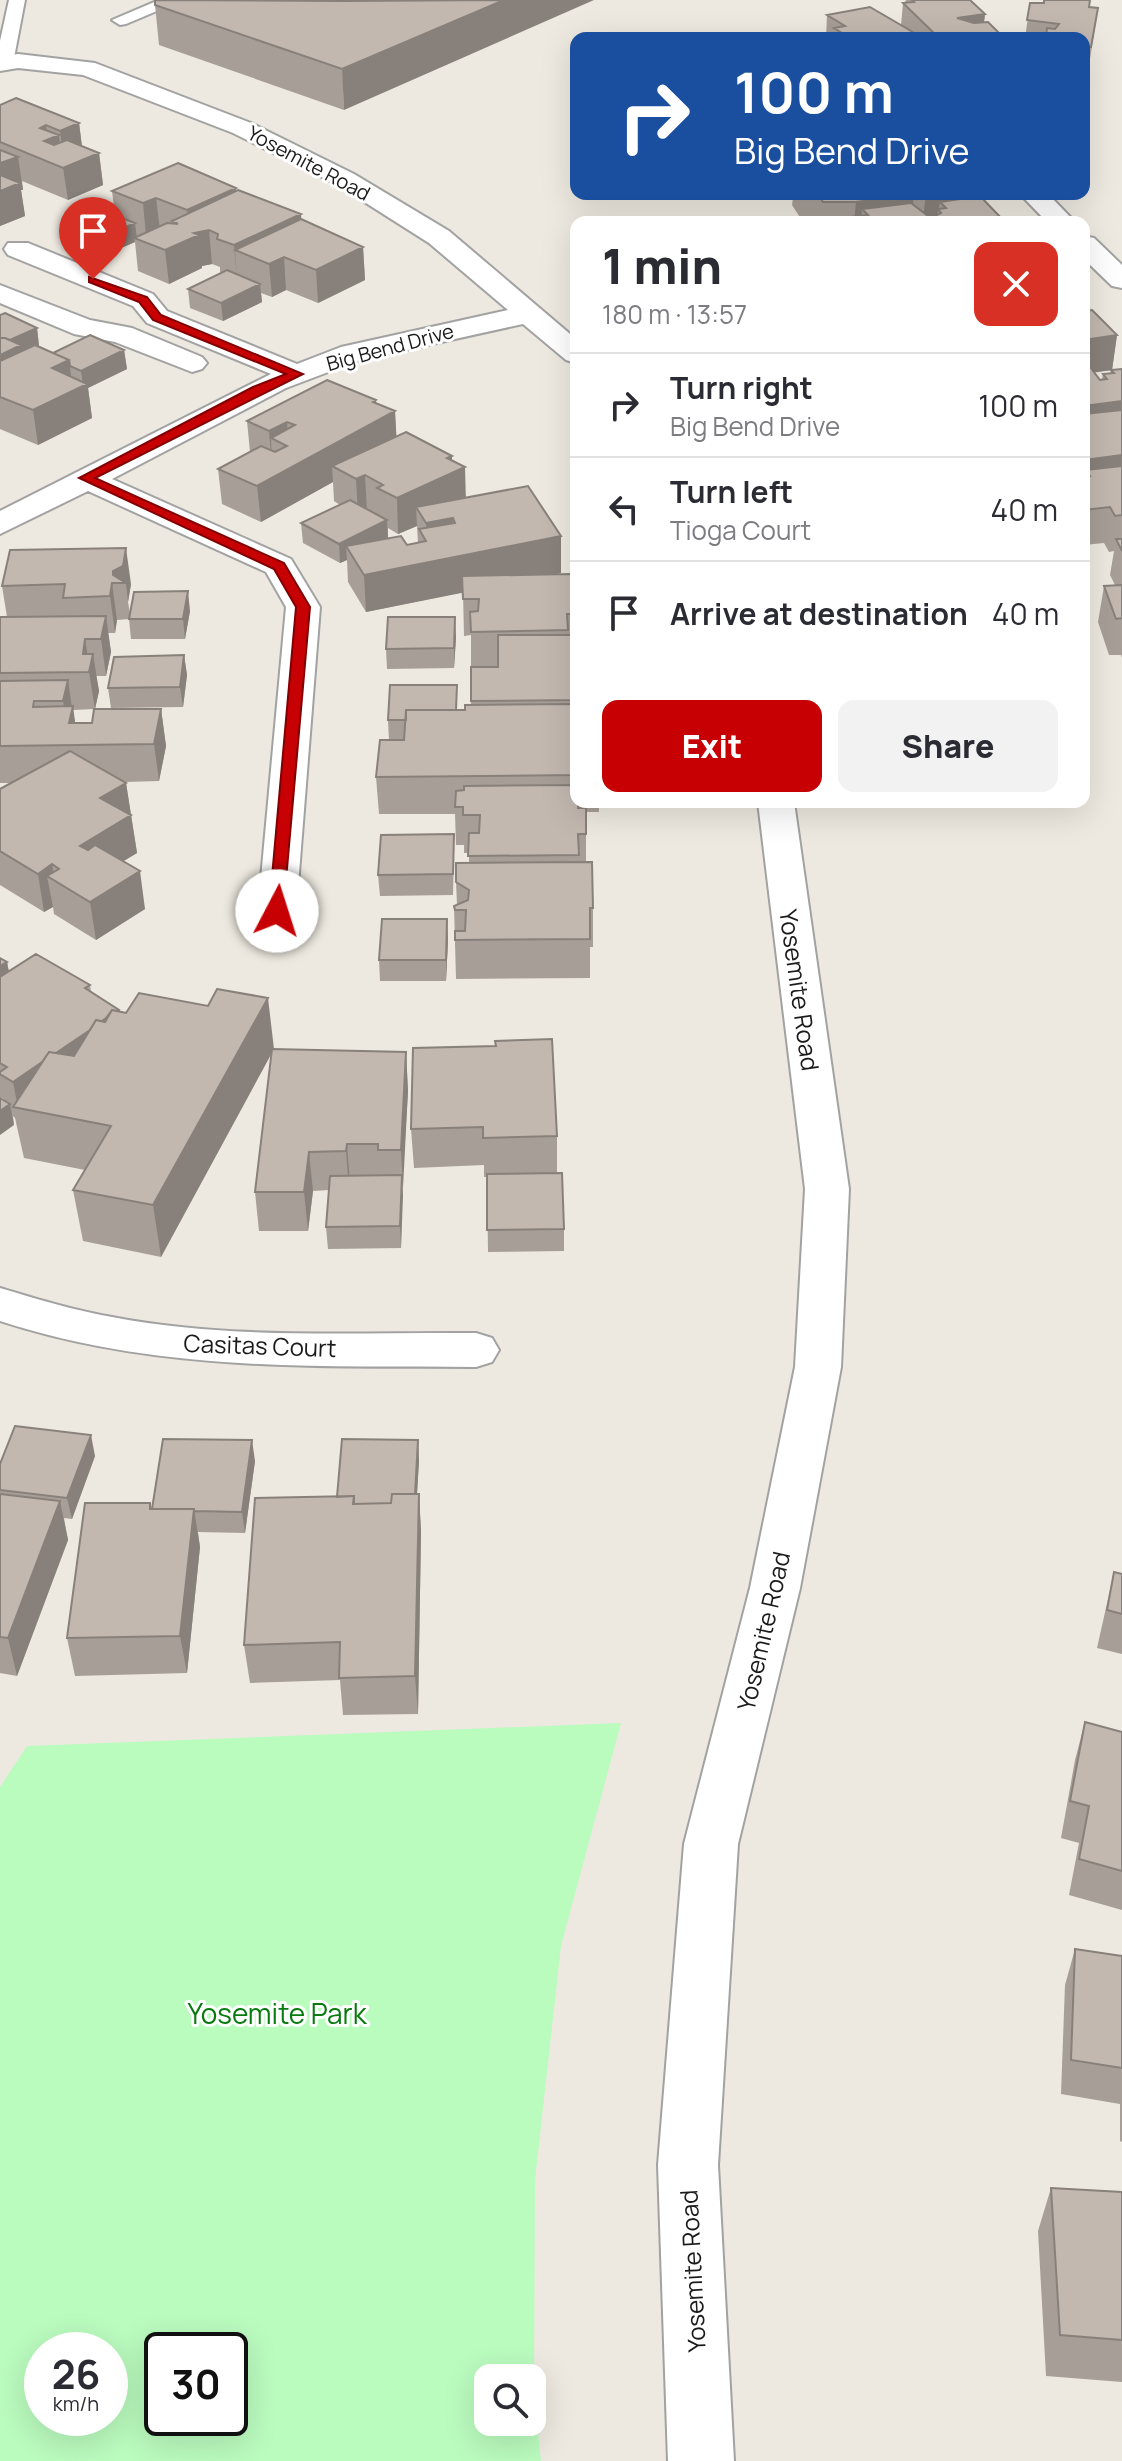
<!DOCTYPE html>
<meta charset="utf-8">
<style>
:root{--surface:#fff;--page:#f2f2f3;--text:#2b2b33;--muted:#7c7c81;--line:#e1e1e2;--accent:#c70004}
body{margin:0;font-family:Manrope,sans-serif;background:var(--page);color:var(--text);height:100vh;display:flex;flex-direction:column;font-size:30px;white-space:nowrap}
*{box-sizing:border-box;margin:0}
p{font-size:26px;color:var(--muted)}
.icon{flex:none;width:44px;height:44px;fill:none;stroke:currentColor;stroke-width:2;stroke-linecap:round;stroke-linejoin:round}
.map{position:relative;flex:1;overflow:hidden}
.sheet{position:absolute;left:570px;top:216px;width:520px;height:592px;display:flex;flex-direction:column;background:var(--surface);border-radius:16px;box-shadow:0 8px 32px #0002}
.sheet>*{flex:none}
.hud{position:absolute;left:570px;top:32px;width:520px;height:168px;border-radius:16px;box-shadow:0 8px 32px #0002;background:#1a4fa0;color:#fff;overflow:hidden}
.buttons{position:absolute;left:474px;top:2364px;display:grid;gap:16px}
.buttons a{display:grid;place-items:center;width:72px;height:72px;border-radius:16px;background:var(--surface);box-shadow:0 8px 32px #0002;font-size:40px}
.speed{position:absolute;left:24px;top:2332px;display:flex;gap:16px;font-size:40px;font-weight:700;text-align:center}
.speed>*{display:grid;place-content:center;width:104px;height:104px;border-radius:50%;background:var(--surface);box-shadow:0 8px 32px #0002;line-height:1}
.speed small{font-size:20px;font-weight:400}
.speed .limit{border:4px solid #111;border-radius:12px;background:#fff;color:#111}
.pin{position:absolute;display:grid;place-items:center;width:68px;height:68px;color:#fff;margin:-82px -34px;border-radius:50% 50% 50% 0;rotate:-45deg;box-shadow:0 0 8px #0007}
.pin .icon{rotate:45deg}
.me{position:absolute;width:88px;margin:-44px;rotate:5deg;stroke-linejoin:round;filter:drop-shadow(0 0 6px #0008)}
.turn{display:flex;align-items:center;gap:28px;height:168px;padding:0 32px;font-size:36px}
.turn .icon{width:104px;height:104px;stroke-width:2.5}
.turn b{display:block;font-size:56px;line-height:68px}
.round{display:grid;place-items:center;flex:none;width:84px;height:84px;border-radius:16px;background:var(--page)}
.head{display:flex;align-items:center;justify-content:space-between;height:136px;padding:0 32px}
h1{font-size:48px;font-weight:800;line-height:60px}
.primary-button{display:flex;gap:16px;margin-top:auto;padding:16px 32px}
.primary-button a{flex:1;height:92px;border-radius:16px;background:var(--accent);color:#fff;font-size:32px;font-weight:800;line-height:92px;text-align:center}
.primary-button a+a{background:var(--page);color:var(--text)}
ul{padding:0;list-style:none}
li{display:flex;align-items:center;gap:24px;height:104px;padding:0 32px;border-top:2px solid var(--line)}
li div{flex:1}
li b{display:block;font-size:30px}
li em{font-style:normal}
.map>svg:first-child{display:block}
</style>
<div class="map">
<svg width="1122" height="2461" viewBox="0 0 1122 2461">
<rect width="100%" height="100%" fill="#ede9e0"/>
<path fill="#bafbbe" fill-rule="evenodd" d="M621 1723 561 1946 535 2180 534 2394 541 2461H0V1787L27 1746ZM42 2350H110V2418H42ZM162 2350H230V2418H162ZM488 2378H532V2422H488Z"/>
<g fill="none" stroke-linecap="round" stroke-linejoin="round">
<defs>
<path id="service" d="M9 0H25L13 63 4 68 0 67V41Z
M159 0H183L126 24 120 25 112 20Z"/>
<path id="minor" d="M18 54 95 63 251 123 354 174 449 231 576 339V363L566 360 523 324 360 360 286 388 112 479 291 559 320 607 296 911 291 919 277 923 263 919 258 911 286 607 266 572 88 491 0 534V511L271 374 147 323 133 306 8 255 4 249 8 243H28L153 294 167 311 297 364 341 347 508 310 429 243 336 184 233 133 83 75 18 68 0 71V57Z
M1020 194H1048L1075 222H1047Z
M1084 236 1094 238 1122 265V288L1112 286 1084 259Z
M0 285 90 320 132 328 202 357 207 363 202 369 192 372 115 342 74 334 0 303Z
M758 802H794L849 1189 841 1367 800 1588 738 1844 718 2165 734 2461H668L658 2165 684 1844 750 1588 795 1367 805 1189Z
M0 1288C37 1299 73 1310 112 1317 231 1340 355 1332 476 1333L492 1338 499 1350 492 1362 476 1367C315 1366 155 1372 0 1321Z"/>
</defs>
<use href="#service" stroke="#a2a2a2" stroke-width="4"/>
<use href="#minor" stroke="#a2a2a2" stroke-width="4"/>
<use href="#service" fill="#fff" fill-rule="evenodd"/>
<use href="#minor" fill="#fff" fill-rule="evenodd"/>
</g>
<path fill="#a79e97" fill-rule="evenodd" d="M340 0 344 110 159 45 155 5Z
M906 0H970L985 14 984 22 1002 38H826L827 15 901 25 903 3 905 2Z
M1030 3 1098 8 1087 78H1084V38H1025Z
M0 105 79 123 82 146 99 153 103 185 68 200 22 181 23 190H21L25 216 0 226Z
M236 188V191L363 247 365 280 318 303 286 290 272 297 261 293 262 302 223 321 190 308 188 289 222 273 220 272V267L212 264 202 266V268L169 284 138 271 135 242 98 258 68 246 65 228 115 215 112 191Z
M780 194H955L954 200 1005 222H803L792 205 793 198 783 199Z
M1084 311 1117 335 1112 370 1094 372 1100 380 1102 379 1103 374H1110L1111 370 1122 369V658L1121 655H1109L1098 622 1104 586 1115 585 1110 575 1114 551 1109 552 1104 543 1084 545Z
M0 315 37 328 39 346 53 353 124 350 127 369 88 388 92 418 38 445 0 429Z
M376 400V403L395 411 396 436 452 460 466 497 561 573 553 574 573 614V635H576V802H599V812H586V862L593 908V947H590V978L456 979 454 906 457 905 456 882 469 862V853H464V845H456L455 814H379L376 777 389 740 388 720 465 710 471 705V635L464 636 463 592 366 612 348 582 347 560 340 563 303 543 301 523 340 505 334 501 333 482 261 522 222 504 218 469 250 452 247 421ZM417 526 418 543 407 545 388 538V528L398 534Z
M10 550 131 584 128 602 130 613 190 611 185 639H131L129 619 117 620 115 633H108L111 652 106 676H96L99 691 95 709 73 710 75 723H92L161 709 166 746 159 781 125 782 126 783 137 853 123 861 145 909 96 940 54 914 53 907 44 912 0 885V789L11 783H0V617H7L2 586Z
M456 637 454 668 387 669 386 649Z
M184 655 187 675 183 707 111 708 108 688Z
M454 855 453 895 380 896 378 875Z
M447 919 448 940 446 981H380L379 960Z
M0 958 7 962 9 972 90 985 91 992 120 1011 273 1049 406 1052 408 1091 402 1188 401 1248 328 1249 326 1227 329 1190 313 1191 308 1231H259L255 1192 272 1052 161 1257 83 1241 73 1190 85 1170 24 1158 15 1118 13 1116 14 1125 4 1099 0 1097Z
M413 1048 557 1136V1173L564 1229V1251L488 1252 487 1177H484V1165L414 1168 411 1129Z
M418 1440 419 1461 417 1494H419L421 1532 418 1714 343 1715 340 1680 250 1683 244 1645 337 1497Z
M95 1456 72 1519 64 1518 68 1540 17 1676 0 1673V1464Z
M255 1461 245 1533 198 1532 200 1547 187 1673 75 1676 67 1638 150 1503 152 1509Z
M1114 1572 1122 1574V1654L1097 1648Z
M1085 1722 1122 1732V1910L1069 1895 1079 1843 1061 1838 1075 1760Z
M1075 1949 1121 1956 1122 1954V2142L1120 2141V2104L1061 2094 1065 1985Z
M1051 2188 1122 2192V2382L1046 2376 1038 2231Z"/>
<path fill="#88817b" d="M504 0H594L344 110 342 69Z
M985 14 982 38 1002 36V38H955L957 18Z
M79 123 83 155 64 163 60 131Z
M46 125 48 139 59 135 63 167 47 161 40 128Z
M99 153 103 185 68 200 63 168Z
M18 157 23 190H21L25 216 0 226V163Z
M236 188 239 221 209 230 212 264 202 266V268L169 284 165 250 190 239 187 210Z
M914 194 911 222 868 215 862 209 861 222H854L856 202Z
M926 194H955L953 213 940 202 937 216 923 218Z
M156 198 160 230 146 236 143 203Z
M301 214 303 247 235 250 237 278 234 245Z
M135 223 137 239 134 238 135 242 98 258 96 240Z
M363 247 365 280 318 303 316 270Z
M284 257 286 290 272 297 269 264Z
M260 284 262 302 223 321 221 303Z
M37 328 39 346 0 392V344Z
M1117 335 1112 370 1084 374V340Z
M124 350 127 369 88 388 92 418 38 445 33 410 52 368 69 360 73 390 83 385 81 371Z
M376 400 377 421 395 411 397 446 332 466 333 482 261 522 257 486Z
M1122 401V435L1084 440V406Z
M287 422 290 457 287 446 271 438 272 466 269 431Z
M1122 455V490L1090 476 1085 470 1084 479V460Z
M452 456V473L465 467 466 503 416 507 417 526 398 534 397 498 447 458Z
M365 475 367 511 358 515 356 479Z
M453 518 454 554 428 559 426 523Z
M387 520 388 539 346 546 347 560 340 563 339 544Z
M561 536V573L366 612 364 575Z
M126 548 131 584 128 602 126 583 113 575V571Z
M112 583 117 620 115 633 110 596Z
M188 591 190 611 185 639 183 619Z
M106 616 111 652 106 676 101 639Z
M455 617 456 637 454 668V648Z
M85 639 90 670 93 654 99 691 95 709 89 672 83 654Z
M184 655 187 675 183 707 180 687Z
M68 680 72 708 73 706 78 745 69 738 63 701Z
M161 709 166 746 159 781 154 744Z
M126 783 137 853 86 884 80 846 100 798Z
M52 864 55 881 47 876 53 907 44 912 38 874Z
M140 871 145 909 96 940 90 902Z
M447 919 448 940 446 981V960Z
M7 962 14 1000 0 1009V966Z
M268 998 274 1049 161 1257 153 1205Z
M119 1010 126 1048 18 1108 13 1082Z
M406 1052 408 1091 403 1188 401 1150Z
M10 1104 14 1125 0 1135V1111Z
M347 1144 350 1183 349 1190 346 1151Z
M309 1152 313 1191 308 1231 304 1192Z
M402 1175 403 1196 401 1248 400 1226Z
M91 1435 95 1456 72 1519 67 1498Z
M252 1440 255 1461 245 1533 242 1512Z
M418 1440 419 1461 415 1526 414 1505Z
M419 1494 421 1532 418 1714 415 1676Z
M60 1501 68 1540 17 1676 8 1638Z
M194 1509 200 1547 187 1673 180 1636Z"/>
<path fill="#c2b8b0" stroke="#88817b" stroke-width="2" d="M155 0 342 1 504 0 342 69 155 5Z
M912 0H970L985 14 957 18 974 23 988 22 1002 36 982 38H939L903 3 914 2Z
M1044 0H1090L1089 7 1098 8 1091 47H1084V38H1046L1047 28 1055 29 1059 24 1027 20 1030 3H1044Z
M870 7 923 38H850L834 28 845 26 827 15Z
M16 98 79 123 60 131 46 125 40 128 59 135 44 141 54 145 67 140 99 153 63 168 0 142V105Z
M0 150 18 157 0 163Z
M178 163 236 188 187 210 156 198 143 203 112 191Z
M0 175 20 183 0 191Z
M238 190 301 214 234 245 217 239 218 234 209 230 194 233 199 235 165 250 134 238 167 223 178 224 172 221Z
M818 194H914L856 202H823Z
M980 196 1005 222H846L842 218 868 215 862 209 911 203 928 216H935L941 213 938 209 946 208 940 202Z
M104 211 135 223 96 240 65 228Z
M301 219 363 247 316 270 284 257 269 264 235 250Z
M227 270 260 284 221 303 188 289Z
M1092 310 1117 335 1084 340V311Z
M5 313 37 328 10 340 5 338H0V315Z
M90 335 124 350 81 371 70 366 69 360 53 353Z
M0 338H5L21 345 0 355Z
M35 345 69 360 52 368 87 384 33 410 0 397V361Z
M1087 363 1100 380 1107 379 1103 374 1114 373 1111 370 1122 369V401L1084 406V364Z
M327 380 376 400 373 402 395 411 257 486 218 469 261 446 275 452 287 446 271 438 295 425 287 422 269 431 247 421Z
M1122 410V455L1084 460V414Z
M406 432 452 456 447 458 465 467 397 498 377 488 383 485 365 475 356 479 332 466Z
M1122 466V515L1115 516 1110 507 1084 510V477L1090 476 1085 470Z
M528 486 561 536 364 575 346 546 401 536 407 545 426 541 419 529 455 523 453 518 426 523 416 507Z
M350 500 387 520 339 544 301 523Z
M1116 539H1122V551Z
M126 548 123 566 113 571V575L126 583H112L110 596 63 598 65 584 2 586 10 550Z
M571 574 573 614H567L568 630 471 632 470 612 478 611 479 599H463L462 576Z
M1122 585V618L1116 619 1104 586Z
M188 591 183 619H129L134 592Z
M106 616 101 639H85L83 654H93L89 672 0 673V617Z
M388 617H455L454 648 386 649Z
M498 635H576V700L471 701V667H498Z
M184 655 180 687 108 688 114 657Z
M68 680 63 701H34L33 707 73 706 69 723H92L94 709H161L154 744 0 746V681Z
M390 685H457L456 710H406V720H388Z
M576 704V775L376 777 380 740H404L406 710H465V705Z
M70 751 126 783 100 798 131 815 80 846 88 850 95 845 140 871 90 902 47 876 59 869 52 864 38 874 0 851V789Z
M576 785V802H578V808H586V834H578L579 855 468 856 469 833H479L480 815H463V807H455L456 791 464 790V786Z
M454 834 453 874 378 875 381 835Z
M592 862 593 908H590V939L455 940V931H465L466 910H455L454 906 468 900 469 890 456 882V863Z
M382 919H447L446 960H379Z
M36 954 90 985 85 988 119 1010 118 1011 112 1010 106 1018 102 1021 96 1020 90 1030 56 1053 49 1052 42 1062 13 1082 0 1074V1072L7 1067 0 1063V977Z
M0 958 7 962 0 966Z
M217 989 268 998 153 1205 73 1190 111 1126 13 1107 49 1052 74 1056 96 1020 105 1022 112 1010 126 1013 139 993 208 1006Z
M552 1039 557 1136 483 1138V1127L411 1129 413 1048 496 1046 495 1041Z
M272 1049 406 1052 401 1150H378V1144H347L346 1151 309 1152 304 1192H255Z
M0 1098 10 1104 0 1111Z
M562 1173 564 1229 487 1230V1174Z
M402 1175 400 1226 326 1227 330 1176Z
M15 1426 91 1435 67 1498 0 1490V1464Z
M163 1439 252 1440 242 1512 194 1511V1509H152Z
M342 1439 418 1440 415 1494H392L391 1503 354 1504V1496L337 1497Z
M0 1494 60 1501 8 1638 0 1637Z
M392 1494H419L415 1676 339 1678 340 1642 244 1645 255 1498 354 1496 353 1504 391 1503Z
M85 1503H150V1509H194L180 1636 67 1638Z
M1114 1572 1122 1574V1614L1107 1610Z
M1085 1722 1122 1732V1871L1079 1859 1089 1806 1070 1801Z
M1075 1949 1122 1956V2068L1071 2060Z
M1051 2188 1122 2192V2340L1060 2335Z"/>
<path fill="#c70004" stroke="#810003" stroke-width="2" d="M89 277 147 297 161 315 303 374 95 478 284 563 310 607 283 914 269 911 296 607 274 569 79 478 253 387 286 374 153 320 139 302 89 282Z"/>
<g text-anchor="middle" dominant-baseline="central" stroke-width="6" stroke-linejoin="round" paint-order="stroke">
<g font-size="20" fill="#1b1b1b" stroke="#fff">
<text transform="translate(309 163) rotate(28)">Yosemite Road</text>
<text transform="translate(390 347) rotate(-15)">Big Bend Drive</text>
</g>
<g font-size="24" fill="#1b1b1b" stroke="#fff">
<text transform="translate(800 990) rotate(82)">Yosemite Road</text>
<text transform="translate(260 1345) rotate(2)">Casitas Court</text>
<text transform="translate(763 1631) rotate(-77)">Yosemite Road</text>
<text transform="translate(692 2271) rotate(-93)">Yosemite Road</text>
</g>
<g font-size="28" fill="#087b0f" stroke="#fff">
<text x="277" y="2013">Yosemite Park</text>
</g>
</g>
</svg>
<div class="buttons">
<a><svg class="icon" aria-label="search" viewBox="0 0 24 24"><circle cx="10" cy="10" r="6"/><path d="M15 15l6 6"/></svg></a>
</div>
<div class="speed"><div>26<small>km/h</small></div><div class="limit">30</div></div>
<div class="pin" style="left:93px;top:279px;background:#d93025"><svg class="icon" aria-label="arrive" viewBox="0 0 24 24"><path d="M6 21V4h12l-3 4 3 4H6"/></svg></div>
<svg class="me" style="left:277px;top:911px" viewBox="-20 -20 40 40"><circle r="19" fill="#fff"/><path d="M0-13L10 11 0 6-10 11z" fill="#c70004"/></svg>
<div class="hud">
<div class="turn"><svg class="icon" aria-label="right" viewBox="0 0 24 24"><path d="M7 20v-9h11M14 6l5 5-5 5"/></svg><div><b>100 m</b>Big Bend Drive</div></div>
</div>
<section class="sheet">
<div class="head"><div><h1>1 min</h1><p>180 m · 13:57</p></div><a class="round" style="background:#d93025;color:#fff"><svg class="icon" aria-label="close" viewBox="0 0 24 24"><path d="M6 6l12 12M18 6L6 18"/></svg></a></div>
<ul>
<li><svg class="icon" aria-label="right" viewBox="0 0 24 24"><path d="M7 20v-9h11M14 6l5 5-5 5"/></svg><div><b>Turn right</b><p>Big Bend Drive</p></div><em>100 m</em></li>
<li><svg class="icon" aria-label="left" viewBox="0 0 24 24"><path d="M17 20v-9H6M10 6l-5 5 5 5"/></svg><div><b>Turn left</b><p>Tioga Court</p></div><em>40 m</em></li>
<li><svg class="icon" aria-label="arrive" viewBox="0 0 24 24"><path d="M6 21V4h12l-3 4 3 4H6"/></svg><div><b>Arrive at destination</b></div><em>40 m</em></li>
</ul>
<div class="primary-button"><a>Exit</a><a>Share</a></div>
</section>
</div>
